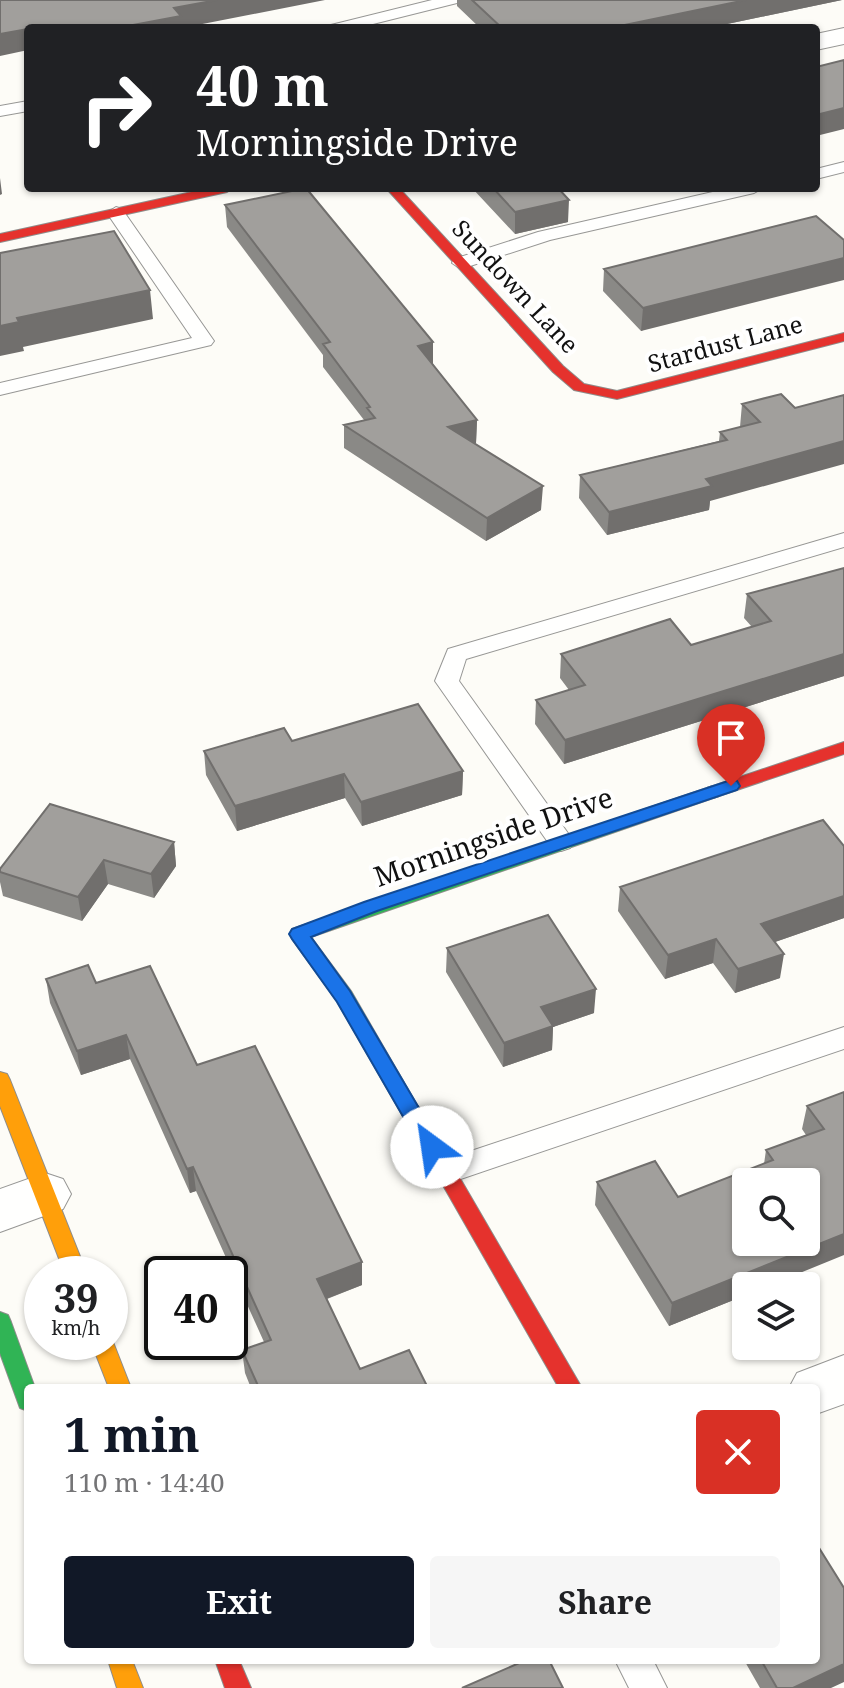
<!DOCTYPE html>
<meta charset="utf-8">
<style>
:root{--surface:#fff;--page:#f6f6f6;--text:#202124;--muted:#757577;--accent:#111827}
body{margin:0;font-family:"Noto Serif",serif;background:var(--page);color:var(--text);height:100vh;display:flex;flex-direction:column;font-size:30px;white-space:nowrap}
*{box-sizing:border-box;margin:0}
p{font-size:26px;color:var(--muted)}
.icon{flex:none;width:44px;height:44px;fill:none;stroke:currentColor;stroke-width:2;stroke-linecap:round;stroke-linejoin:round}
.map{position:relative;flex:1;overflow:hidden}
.panel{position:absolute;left:24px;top:1384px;width:796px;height:280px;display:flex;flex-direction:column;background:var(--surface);border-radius:8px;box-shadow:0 2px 6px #0004}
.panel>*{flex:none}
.hud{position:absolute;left:24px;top:24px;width:796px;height:168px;border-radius:8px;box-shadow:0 2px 6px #0004;background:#202124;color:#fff;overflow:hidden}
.buttons{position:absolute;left:732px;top:1168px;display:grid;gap:16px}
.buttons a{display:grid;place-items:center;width:88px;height:88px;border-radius:8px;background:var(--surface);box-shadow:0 2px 6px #0004;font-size:40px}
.speed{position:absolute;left:24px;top:1256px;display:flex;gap:16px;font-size:40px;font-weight:700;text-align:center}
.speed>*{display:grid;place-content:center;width:104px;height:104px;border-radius:50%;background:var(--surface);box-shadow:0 2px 6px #0004;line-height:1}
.speed small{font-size:20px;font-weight:400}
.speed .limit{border:4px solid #111;border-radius:12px;background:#fff;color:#111}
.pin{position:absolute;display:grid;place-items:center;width:68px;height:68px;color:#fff;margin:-82px -34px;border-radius:50% 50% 50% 0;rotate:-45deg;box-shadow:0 0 8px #0007}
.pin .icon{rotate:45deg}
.me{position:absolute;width:88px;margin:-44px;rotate:329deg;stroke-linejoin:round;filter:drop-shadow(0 0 6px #0008)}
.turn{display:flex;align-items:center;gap:28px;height:168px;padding:0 40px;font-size:36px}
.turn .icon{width:104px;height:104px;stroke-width:2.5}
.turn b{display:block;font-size:56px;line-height:68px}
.round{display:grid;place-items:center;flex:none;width:84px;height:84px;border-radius:8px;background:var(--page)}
.head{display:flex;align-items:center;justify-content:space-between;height:136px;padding:0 40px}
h1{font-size:48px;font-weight:700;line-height:60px;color:var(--accent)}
.button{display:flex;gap:16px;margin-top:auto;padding:16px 40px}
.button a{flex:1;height:92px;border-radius:8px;background:var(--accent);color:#fff;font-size:32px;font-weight:700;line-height:92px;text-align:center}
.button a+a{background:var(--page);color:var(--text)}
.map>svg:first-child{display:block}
</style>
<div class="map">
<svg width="844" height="1688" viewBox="0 0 844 1688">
<rect width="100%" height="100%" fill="#fdfcf7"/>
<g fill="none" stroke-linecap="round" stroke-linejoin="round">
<defs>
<path id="lane" d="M432 0H459L457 3 357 28H329L331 25Z
M28 101V111L0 116V106Z
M844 162V172L816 179V169Z
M730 188H763L754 193 550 240 461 269 452 263 454 259 538 232Z
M116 207 122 209 214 341 211 345 0 395V383L192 338 107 213Z
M844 533V547L466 659 459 681 570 836 574 842 570 848 561 851 552 848 435 681 448 649Z
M844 1027V1049L446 1184 435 1181 431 1172 435 1163Z
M615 1660H653L667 1688H629Z"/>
<path id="street" d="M844 28V44L816 50V34Z
M45 1173 63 1179 71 1194 63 1209 0 1232V1189Z
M844 1355V1404L816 1414V1388H789L797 1373Z"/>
<path id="fast" d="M713 786 722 792 719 796 311 937 351 991 421 1112 418 1118 411 1120 404 1118 337 1001 292 939 290 934 292 929Z
M0 1312 8 1315 11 1322 35 1388H28V1411L20 1408 0 1353Z"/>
<path id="slow" d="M0 1072 7 1074 10 1080 87 1274H65L0 1106Z
M110 1336 113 1342 131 1388H109L91 1342H110Z
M108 1660H132L143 1688H117Z"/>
<path id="jam" d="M210 188H233L227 192 0 242V234Z
M386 188H399L563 366 584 384 617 391 844 333V341L617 399 574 390 553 372Z
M844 742V754L713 798 704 792 707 788Z
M411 1104 418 1106 582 1388H559L401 1112 404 1106Z
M215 1660H239L251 1688H225Z"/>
</defs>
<use href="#lane" stroke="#979795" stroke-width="2"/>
<use href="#street" stroke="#979795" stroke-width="2"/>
<use href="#fast" stroke="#8e8d8b" stroke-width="2"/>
<use href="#slow" stroke="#8e8d8b" stroke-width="2"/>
<use href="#jam" stroke="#8e8d8b" stroke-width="2"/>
<use href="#lane" fill="#fffffe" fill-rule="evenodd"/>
<use href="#street" fill="#fffffe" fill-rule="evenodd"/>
<use href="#fast" fill="#30b455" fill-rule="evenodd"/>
<use href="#slow" fill="#ff9f0a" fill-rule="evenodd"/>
<use href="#jam" fill="#e5322d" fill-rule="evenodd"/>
</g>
<path fill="#8a8986" d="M457 0H842L708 28H480L457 6Z
M472 188H558L568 222 515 234Z
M225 205 433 364 477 420 476 443 474 444 541 510 486 541 344 448V425L364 420 323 367V355L227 227Z
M844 240 641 331 603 291 604 269Z
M781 394 710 501 709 510 607 535 579 498 580 475 719 441 720 432 740 427 742 404Z
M747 594 844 676 564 764 535 724 536 700 569 690 560 678 561 654 691 645 752 627 744 618Z
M292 741 463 771 462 795 362 826 345 798 237 831 206 775 204 751Z
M174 842 176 866 154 898 108 884 82 921 3 896 0 882V869Z
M844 846V918L775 942 780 978 735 993 713 963 665 979 618 911 620 887Z
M447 948 594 1013 553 1027 552 1050 503 1067 446 972Z
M46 979 96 983 197 1065 362 1285 327 1299 360 1369 428 1388H251L245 1373 242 1350 264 1342 196 1191 190 1193 130 1059 81 1075 50 1003Z
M844 1092 746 1286V1295L669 1326 595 1205 597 1182 678 1197 764 1164 766 1150 806 1135 802 1129 807 1106Z
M744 1660H816L831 1688H760Z"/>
<path fill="#716f6d" d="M217 0H325L182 28H117L174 8Z
M746 0H842L708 28H610Z
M28 29V50L0 56V34Z
M844 108V129L816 136V115Z
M0 178 2 194 0 195Z
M569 200 568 222 515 234V212Z
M844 258V280L641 331 643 308Z
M150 290 153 319 23 347 24 351 0 356V326L17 318Z
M433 342V365L418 346Z
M477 420 476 443 448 451V427Z
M844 441V464L710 501 709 510 607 535 609 512 706 479Z
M543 486 541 510 486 541 487 518Z
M844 654V676L564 764 565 740Z
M463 771 462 795 362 826 361 802Z
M344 774 345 798 237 831 235 806Z
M174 842 176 866 154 898 151 874Z
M104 860 108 884 82 921 78 897Z
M844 896V918L758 948 761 924Z
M716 939 713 963 665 979 668 955Z
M784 954 780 978 735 993 738 969Z
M596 989 594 1013 553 1027 552 1050 503 1067 504 1043 541 1007Z
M126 1035 130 1059 81 1075 77 1051Z
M193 1167 196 1191 190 1193 187 1169Z
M844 1234V1255L768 1286H746V1295L669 1326 672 1303Z
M362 1262V1285L318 1302 317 1279Z
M844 1664V1682L831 1688H793Z"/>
<path fill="#a19f9c" stroke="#716f6d" stroke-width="2" fill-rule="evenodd" d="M0 0H217L174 8 181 16 117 28H46L44 26 28 28V29L0 34Z
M472 0H746L610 28H502Z
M844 60V108L816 115V67Z
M306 188 433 342 418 346 477 420 448 427 543 486 487 518 344 425 375 418 367 408 370 407 323 344 330 342 225 205Z
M493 188H558L569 200 515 212Z
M816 216 844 240V258L643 308 604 269Z
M114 231 150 290 17 318 19 322 0 326V253Z
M781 394 795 408 844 395V441L706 479 712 486 609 512 580 475 727 440 720 432 760 422 742 404Z
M844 568V654L565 740 536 700 585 685 561 654 670 619 691 645 771 621 747 594Z
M418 704 463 771 361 802 344 774 235 806 204 751 284 728 292 741Z
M50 804 174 842 151 874 104 860 78 897 0 872V869Z
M823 820 844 846V896L761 924 784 954 738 969 716 939 668 955 620 887Z
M548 915 596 989 541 1007 553 1026 504 1043 447 948Z
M88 965 96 983 150 966 197 1065 255 1046 362 1262 317 1279 360 1369 409 1350 428 1388H259L242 1350 271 1340 193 1167 187 1169 126 1035 77 1051 46 979Z
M844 1092V1234L672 1303 597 1182 655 1161 678 1197 773 1160 766 1150 824 1129 807 1106ZM746 1182H806V1242H746Z
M816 1543 844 1588V1664L793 1688H777L761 1660H816Z
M526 1660H549L563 1688H462Z"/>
<path fill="#1a73e8" stroke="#114b97" stroke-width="2" d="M731 780 737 781 740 786 737 790 377 911 311 937 350 991 442 1147 439 1153 432 1155 424 1153 337 1002 292 939 289 934 292 929 364 902Z"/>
<g text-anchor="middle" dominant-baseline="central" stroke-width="8" stroke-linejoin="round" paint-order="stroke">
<g font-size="24" fill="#111" stroke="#fff">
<text transform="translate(516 286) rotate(47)">Sundown Lane</text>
<text transform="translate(725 343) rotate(-15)">Stardust Lane</text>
</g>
<g font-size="28" fill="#111" stroke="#fff">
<text transform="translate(493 836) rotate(-19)">Morningside Drive</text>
</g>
</g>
</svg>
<div class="buttons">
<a><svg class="icon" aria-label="search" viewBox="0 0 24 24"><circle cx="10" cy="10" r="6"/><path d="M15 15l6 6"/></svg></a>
<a><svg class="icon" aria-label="layers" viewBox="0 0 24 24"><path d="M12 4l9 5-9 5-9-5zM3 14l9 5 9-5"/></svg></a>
</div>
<div class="speed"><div>39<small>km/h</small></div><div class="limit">40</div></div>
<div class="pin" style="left:731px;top:786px;background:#d93025"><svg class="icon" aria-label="arrive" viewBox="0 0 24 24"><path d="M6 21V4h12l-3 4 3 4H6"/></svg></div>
<svg class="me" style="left:432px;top:1147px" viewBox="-20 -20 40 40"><circle r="19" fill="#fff"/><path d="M0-13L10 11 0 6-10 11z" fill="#1a73e8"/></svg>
<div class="hud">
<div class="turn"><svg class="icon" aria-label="right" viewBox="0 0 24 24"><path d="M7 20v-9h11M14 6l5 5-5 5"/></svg><div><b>40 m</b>Morningside Drive</div></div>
</div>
<section class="panel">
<div class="head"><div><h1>1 min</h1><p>110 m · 14:40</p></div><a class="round" style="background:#d93025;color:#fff"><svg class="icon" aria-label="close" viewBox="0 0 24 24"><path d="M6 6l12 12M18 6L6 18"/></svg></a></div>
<div class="button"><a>Exit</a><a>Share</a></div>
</section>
</div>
